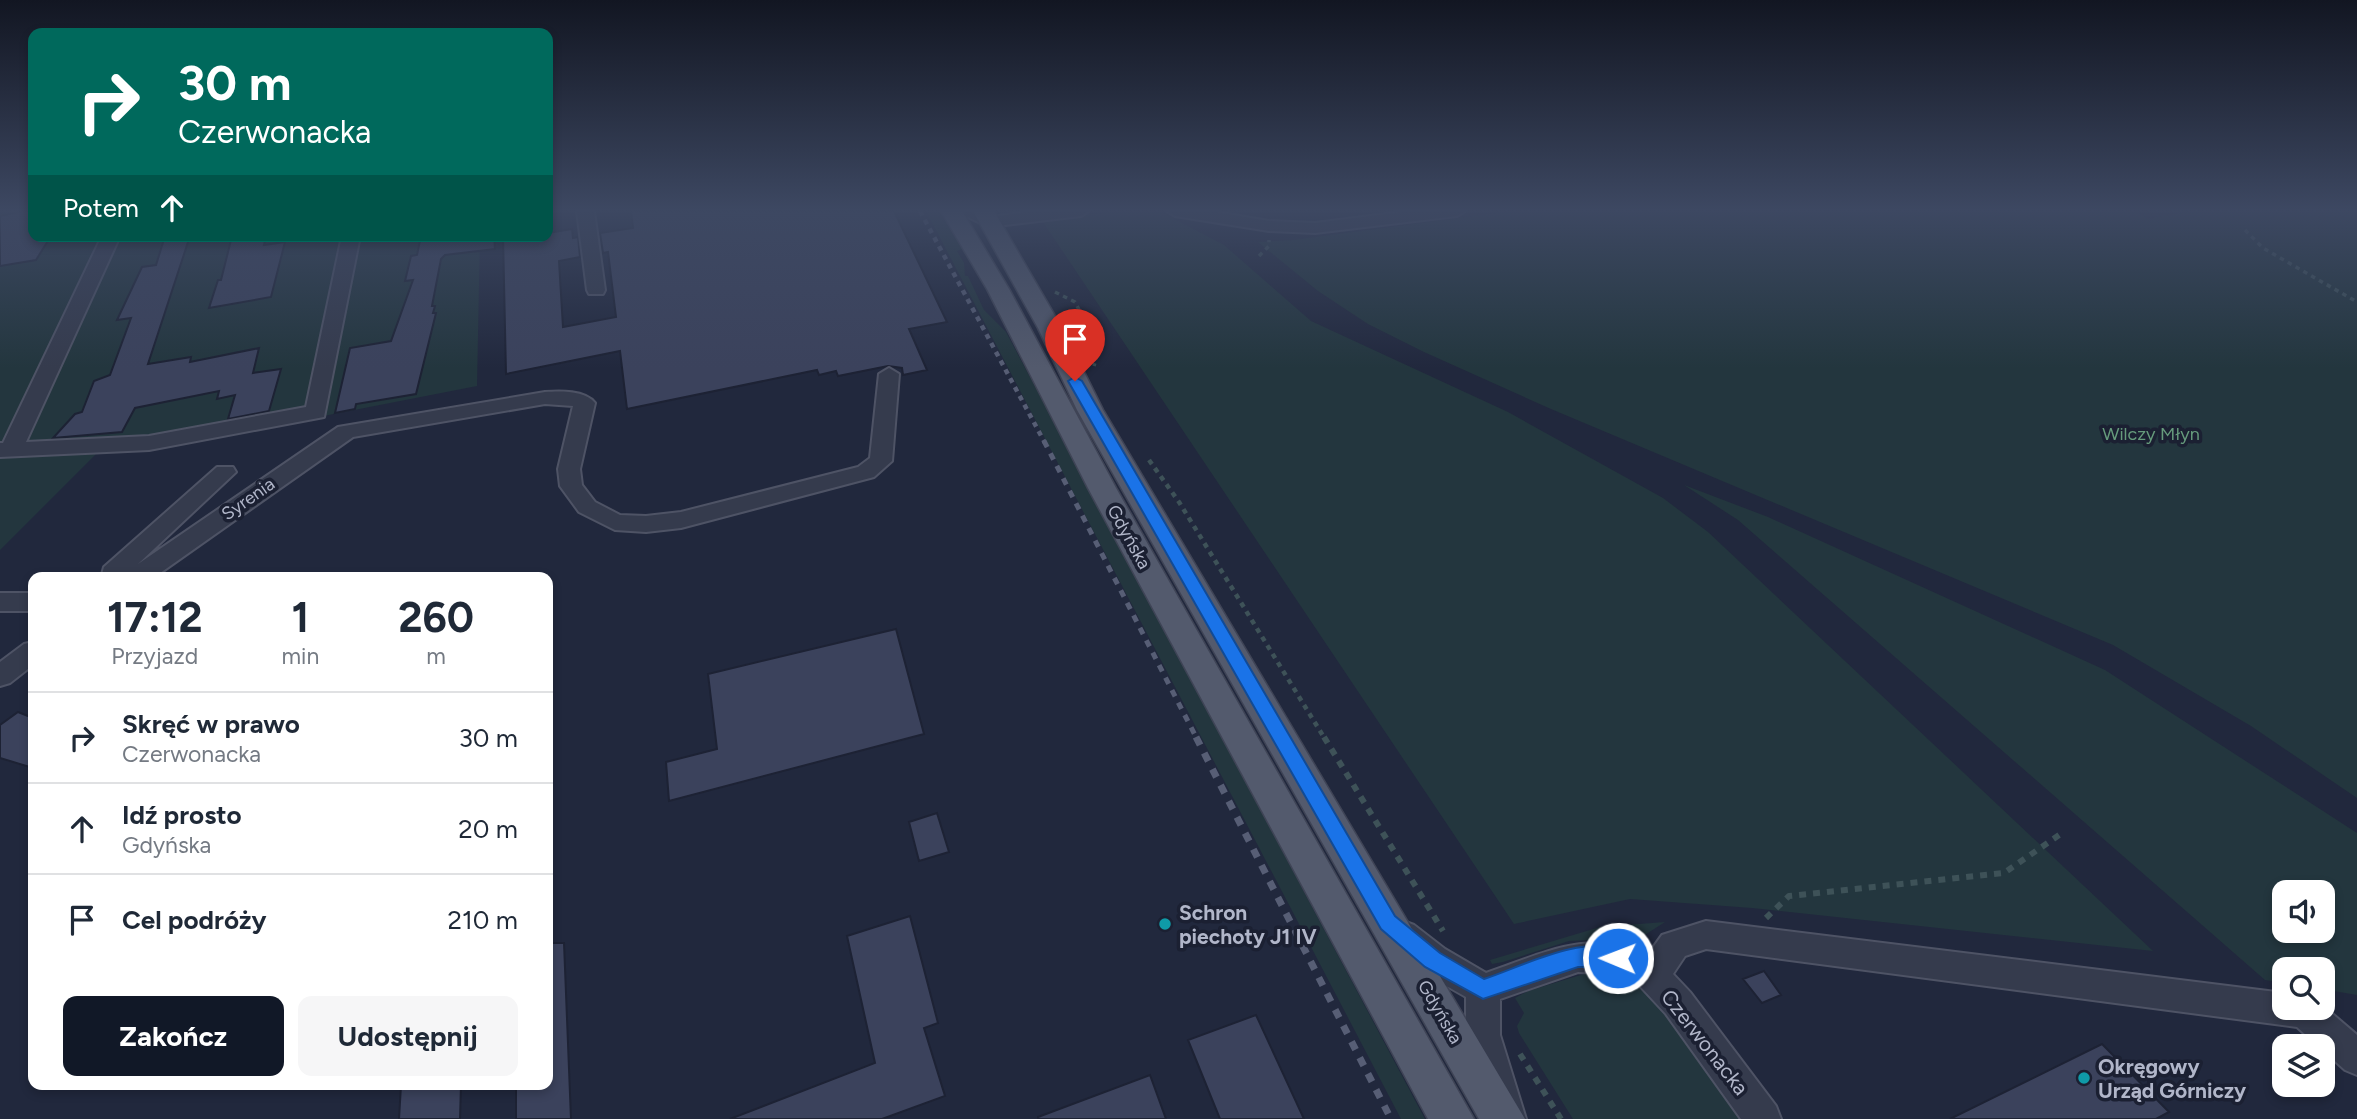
<!DOCTYPE html>
<html lang="pl">
<meta charset="utf-8">
<style>
:root{--surface:#fff;--page:#f6f6f7;--text:#1f2937;--muted:#747a83;--line:#e0e1e3;--accent:#111827}
body{margin:0;font-family:Figtree,sans-serif;background:var(--page);color:var(--text);height:100vh;display:flex;flex-direction:column;font-size:26px;white-space:nowrap}
*{box-sizing:border-box;margin:0}
p{font-size:23px;color:var(--muted)}
.icon{flex:none;width:38px;height:38px;fill:none;stroke:currentColor;stroke-width:2;stroke-linecap:round;stroke-linejoin:round}
.map{position:relative;flex:1;overflow:hidden}
.details{position:absolute;left:28px;top:572px;width:525px;height:518px;display:flex;flex-direction:column;background:var(--surface);border-radius:14px;box-shadow:0 4px 10px #0003}
.details>*{flex:none}
.guide{position:absolute;left:28px;top:28px;width:525px;height:214px;border-radius:14px;box-shadow:0 4px 10px #0003;background:#00695c;color:#fff;overflow:hidden}
.buttons{position:absolute;left:2272px;top:880px;display:grid;gap:14px}
.buttons a{display:grid;place-items:center;width:63px;height:63px;border-radius:14px;background:var(--surface);box-shadow:0 4px 10px #0003;font-size:35px}
.pin{position:absolute;display:grid;place-items:center;width:60px;height:60px;color:#fff;margin:-72px -30px;border-radius:50% 50% 50% 0;rotate:-45deg;box-shadow:0 0 7px #0007}
.pin .icon{rotate:45deg}
.me{position:absolute;width:77px;margin:-38px;rotate:271deg;stroke-linejoin:round;filter:drop-shadow(0 0 5px #0008)}
.turn{display:flex;align-items:center;gap:24px;height:147px;padding:0 35px;font-size:32px}
.turn .icon{width:91px;height:91px;stroke-width:2.5}
.turn b{display:block;font-size:49px;line-height:60px}
.then{display:flex;align-items:center;height:66px;padding:0 35px;background:#0003;gap:14px;font-size:26px}
.eta{display:flex;justify-content:space-evenly;align-items:center;height:119px;text-align:center}
.eta b{font-size:42px;font-weight:700;line-height:49px}
.primary-button{display:flex;gap:14px;margin-top:auto;padding:14px 35px}
.primary-button a{flex:1;height:80px;border-radius:14px;background:var(--accent);color:#fff;font-size:28px;font-weight:700;line-height:80px;text-align:center}
.primary-button a+a{background:var(--page);color:var(--text)}
ul{padding:0;list-style:none}
li{display:flex;align-items:center;gap:21px;height:91px;padding:0 35px;border-top:2px solid var(--line)}
li div{flex:1}
li b{display:block;font-size:26px}
li em{font-style:normal}
.map>svg:first-child{display:block}
</style>
<div class="map">
<svg width="2357" height="1119" viewBox="0 0 2357 1119">
<rect width="100%" height="100%" fill="#21283d"/>
<path fill="#23363e" fill-rule="evenodd" d="M0 211H33V236H480L477 386 303 420 101 449 0 550Z
M939 211 962 249 957 251 964 263 965 276H968L984 310 1006 332 1425 1119H1401L926 211Z
M1513 211H2135L2148 219 2192 211H2357V798L2251 726 2113 645 1551 409 1424 352 1368 324 1318 291 1258 242 1293 240Z
M1105 213H1163L1224 245 1311 321 1508 412 1663 498 1708 532 2153 951 1752 908 1630 899 1514 924 1041 219Z
M1684 485 1768 517 2105 670 2357 833V995L2322 989V970H2284V983L2265 980 1738 520ZM2284 892H2322V931H2284Z
M1665 922 1640 938 1569 941 1503 962 1492 964 1490 960 1600 927Z
M1594 971 1625 977 1654 997 1743 1119H1573L1519 1033 1517 1026 1524 1013 1515 998 1528 991Z"/>
<path fill="#3b425c" stroke="#1d2234" stroke-width="2" d="M23 211H33V236H51L36 260 0 266V216Z
M631 211H894L947 322 909 329 927 370 903 375 902 368 888 366 838 376 836 371 819 375 817 370 627 409 620 351 506 374 503 236H548V233L572 229 573 238 578 237 580 257 559 261 563 327 616 317 608 252 603 253 600 233 633 228Z
M165 236H190L148 364 191 357 190 362 259 348 253 373 281 369 269 411 228 419 235 395 217 399 219 391 135 408 122 432 53 438 75 414 82 412 94 381 110 375 131 318 117 320 142 267 156 265Z
M232 236H266L264 245 285 242 271 297 209 308 218 280H221Z
M421 236H494L495 249 445 255 441 259 432 306H435L433 313H436L416 394 356 404 355 409 335 413 350 348 391 341 413 280 405 281 411 256 417 255Z
M896 629 924 734 669 801 666 762 717 749 708 674Z
M18 712 33 718V768L0 758V725Z
M937 813 949 852 919 861 909 822Z
M910 916 938 1023 924 1028 945 1096 882 1119H730L875 1063 847 936Z
M548 943H564L571 1119H516V1085H548Z
M1764 971 1781 995 1762 1003 1743 979Z
M1256 1015 1304 1119H1220L1188 1040Z
M2102 1044 2169 1112 2156 1119H1950Z
M1150 1075 1166 1119H1038V1117Z
M401 1085H461L460 1119H399Z"/>
<g fill="none" stroke-linecap="round" stroke-linejoin="round">
<defs>
<path id="minor" d="M577 211H594L605 290 603 294H589L587 290Z
M955 211H979L991 217 1034 211H1089L1081 216 989 227Z
M1167 211H1210L1269 221 1315 223 1410 211H1465L1457 216 1315 233 1269 231 1175 216Z
M102 236H120L26 442 149 436 306 407 342 236H360L324 417 149 450 0 457V443H3Z
M889 368 899 374 892 461 874 477 681 528 646 532 615 530 579 512 560 486 558 469 573 406 545 404 353 437 153 578H101L104 567 217 467H233L236 472 138 564 338 427 545 392C560 391 585 390 595 403L580 469 582 485 595 502 620 515 646 516 681 512 858 467 870 458 879 374Z
M0 593H33V611H0Z
M33 642V665L10 683 0 686V662L24 644Z
M1403 921 1414 925 1445 949 1486 973C1543 954 1588 927 1647 956L1662 935 1706 921 2284 993V1008H2322V1005L2357 1035V1075L2345 1070 2297 1027 1706 949 1685 956 1673 974 1690 992 1776 1106 1781 1119H1741L1666 1014 1640 986 1615 973 1578 972 1500 999V1035L1526 1119H1490L1466 1035V997C1439 981 1400 964 1387 935L1392 925Z"/>
<path id="major" d="M941 211H962L1009 289 1116 488 1474 1119H1428L1088 488 987 289Z
M973 211H994L1062 328 1103 410 1525 1119H1479L1077 410 1038 328Z"/>
</defs>
<use href="#minor" stroke="#4e5365" stroke-width="4"/>
<use href="#major" stroke="#3f4456" stroke-width="3"/>
<path stroke="#3e5258" stroke-width="3.5" stroke-dasharray="4.5 4.5" stroke-linecap="butt" d="M2245 230 2263 248 2357 302
M1259 256 1269 246V240
M1055 292 1075 302 1099 349 1094 366"/>
<path stroke="#3e5258" stroke-width="4.5" stroke-dasharray="5 5" stroke-linecap="butt" d="M1149 460 1179 502 1325 739"/>
<path stroke="#3e5258" stroke-width="6" stroke-dasharray="7 7" stroke-linecap="butt" d="M1324 737 1443 931
M1766 918 1789 896 2004 873 2062 833
M1520 1054 1561 1119"/>
<use href="#minor" fill="#353b4d" fill-rule="evenodd"/>
<use href="#major" fill="#535a6d" fill-rule="evenodd"/>
<path stroke="#575e75" stroke-width="4.5" stroke-dasharray="5 5" stroke-linecap="butt" d="M920 211 1045 443"/>
<path stroke="#575e75" stroke-width="5" stroke-dasharray="7 7" stroke-linecap="butt" d="M1044 441 1197 739"/>
<path stroke="#575e75" stroke-width="7" stroke-dasharray="9 9" stroke-linecap="butt" d="M1196 737 1391 1119"/>
</g>
<linearGradient id="sky" x2="0" y2="1"><stop stop-color="#121622"/><stop offset="0.57" stop-color="#3d4862"/><stop offset="1" stop-color="#3d4862" stop-opacity="0"/></linearGradient>
<rect width="2357" height="368" fill="url(#sky)"/>
<path fill="#1a73e8" stroke="#114b97" stroke-width="2" d="M1075 377 1082 381 1395 916 1440 953 1484 979C1526 965 1581 934 1625 951L1628 958 1625 964 1618 967H1578L1483 999 1425 967 1381 929 1068 381Z"/>
<g fill="#0f9aa8" stroke="#1b2032" stroke-width="2.5">
<circle cx="1165" cy="924" r="7"/>
<circle cx="2084" cy="1078" r="7"/>
</g>
<g text-anchor="middle" dominant-baseline="central" stroke-width="7" stroke-linejoin="round" paint-order="stroke">
<g font-size="18" fill="#669b7c" stroke="#1b2032">
<text x="2151" y="434">Wilczy Młyn</text>
</g>
<g font-size="18" fill="#b1b6c9" stroke="#1b2032">
<text transform="translate(248 499) rotate(-35)">Syrenia</text>
<text transform="translate(1129 537) rotate(61)">Gdyńska</text>
<text transform="translate(1440 1012) rotate(60)">Gdyńska</text>
</g>
<g font-size="21" font-weight="bold" fill="#b1b6c9" stroke="#1b2032" text-anchor="start">
<text x="1179" y="912">Schron<tspan x="1179" dy="24">piechoty J1 IV</tspan></text>
<text x="2098" y="1066">Okręgowy<tspan x="2098" dy="24">Urząd Górniczy</tspan></text>
</g>
<g font-size="21" fill="#b1b6c9" stroke="#1b2032">
<text transform="translate(1705 1042) rotate(52)">Czerwonacka</text>
</g>
</g>
</svg>
<div class="buttons">
<a><svg class="icon" aria-label="sound" viewBox="0 0 24 24"><path d="M4 9h4l5-4v14l-5-4H4zM17 9q2 3 0 6"/></svg></a>
<a><svg class="icon" aria-label="search" viewBox="0 0 24 24"><circle cx="10" cy="10" r="6"/><path d="M15 15l6 6"/></svg></a>
<a><svg class="icon" aria-label="layers" viewBox="0 0 24 24"><path d="M12 4l9 5-9 5-9-5zM3 14l9 5 9-5"/></svg></a>
</div>
<div class="pin" style="left:1075px;top:381px;background:#d93025"><svg class="icon" aria-label="arrive" viewBox="0 0 24 24"><path d="M6 21V4h12l-3 4 3 4H6"/></svg></div>
<svg class="me" style="left:1618px;top:958px" viewBox="-20 -20 40 40"><circle r="17" fill="#1a73e8" stroke="#fff" stroke-width="3"/><path d="M0-11L8 9 0 5-8 9z" fill="#fff"/></svg>
<div class="guide">
<div class="turn"><svg class="icon" aria-label="right" viewBox="0 0 24 24"><path d="M7 20v-9h11M14 6l5 5-5 5"/></svg><div><b>30 m</b>Czerwonacka</div></div>
<div class="then">Potem<svg class="icon" aria-label="ahead" viewBox="0 0 24 24"><path d="M12 20V5M6 11l6-6 6 6"/></svg></div>
</div>
<section class="details">
<div class="eta">
<div><b>17:12</b><p>Przyjazd</p></div>
<div><b>1</b><p>min</p></div>
<div><b>260</b><p>m</p></div>
</div>
<ul>
<li><svg class="icon" aria-label="right" viewBox="0 0 24 24"><path d="M7 20v-9h11M14 6l5 5-5 5"/></svg><div><b>Skręć w prawo</b><p>Czerwonacka</p></div><em>30 m</em></li>
<li><svg class="icon" aria-label="ahead" viewBox="0 0 24 24"><path d="M12 20V5M6 11l6-6 6 6"/></svg><div><b>Idź prosto</b><p>Gdyńska</p></div><em>20 m</em></li>
<li><svg class="icon" aria-label="arrive" viewBox="0 0 24 24"><path d="M6 21V4h12l-3 4 3 4H6"/></svg><div><b>Cel podróży</b></div><em>210 m</em></li>
</ul>
<div class="primary-button"><a>Zakończ</a><a>Udostępnij</a></div>
</section>
</div>
